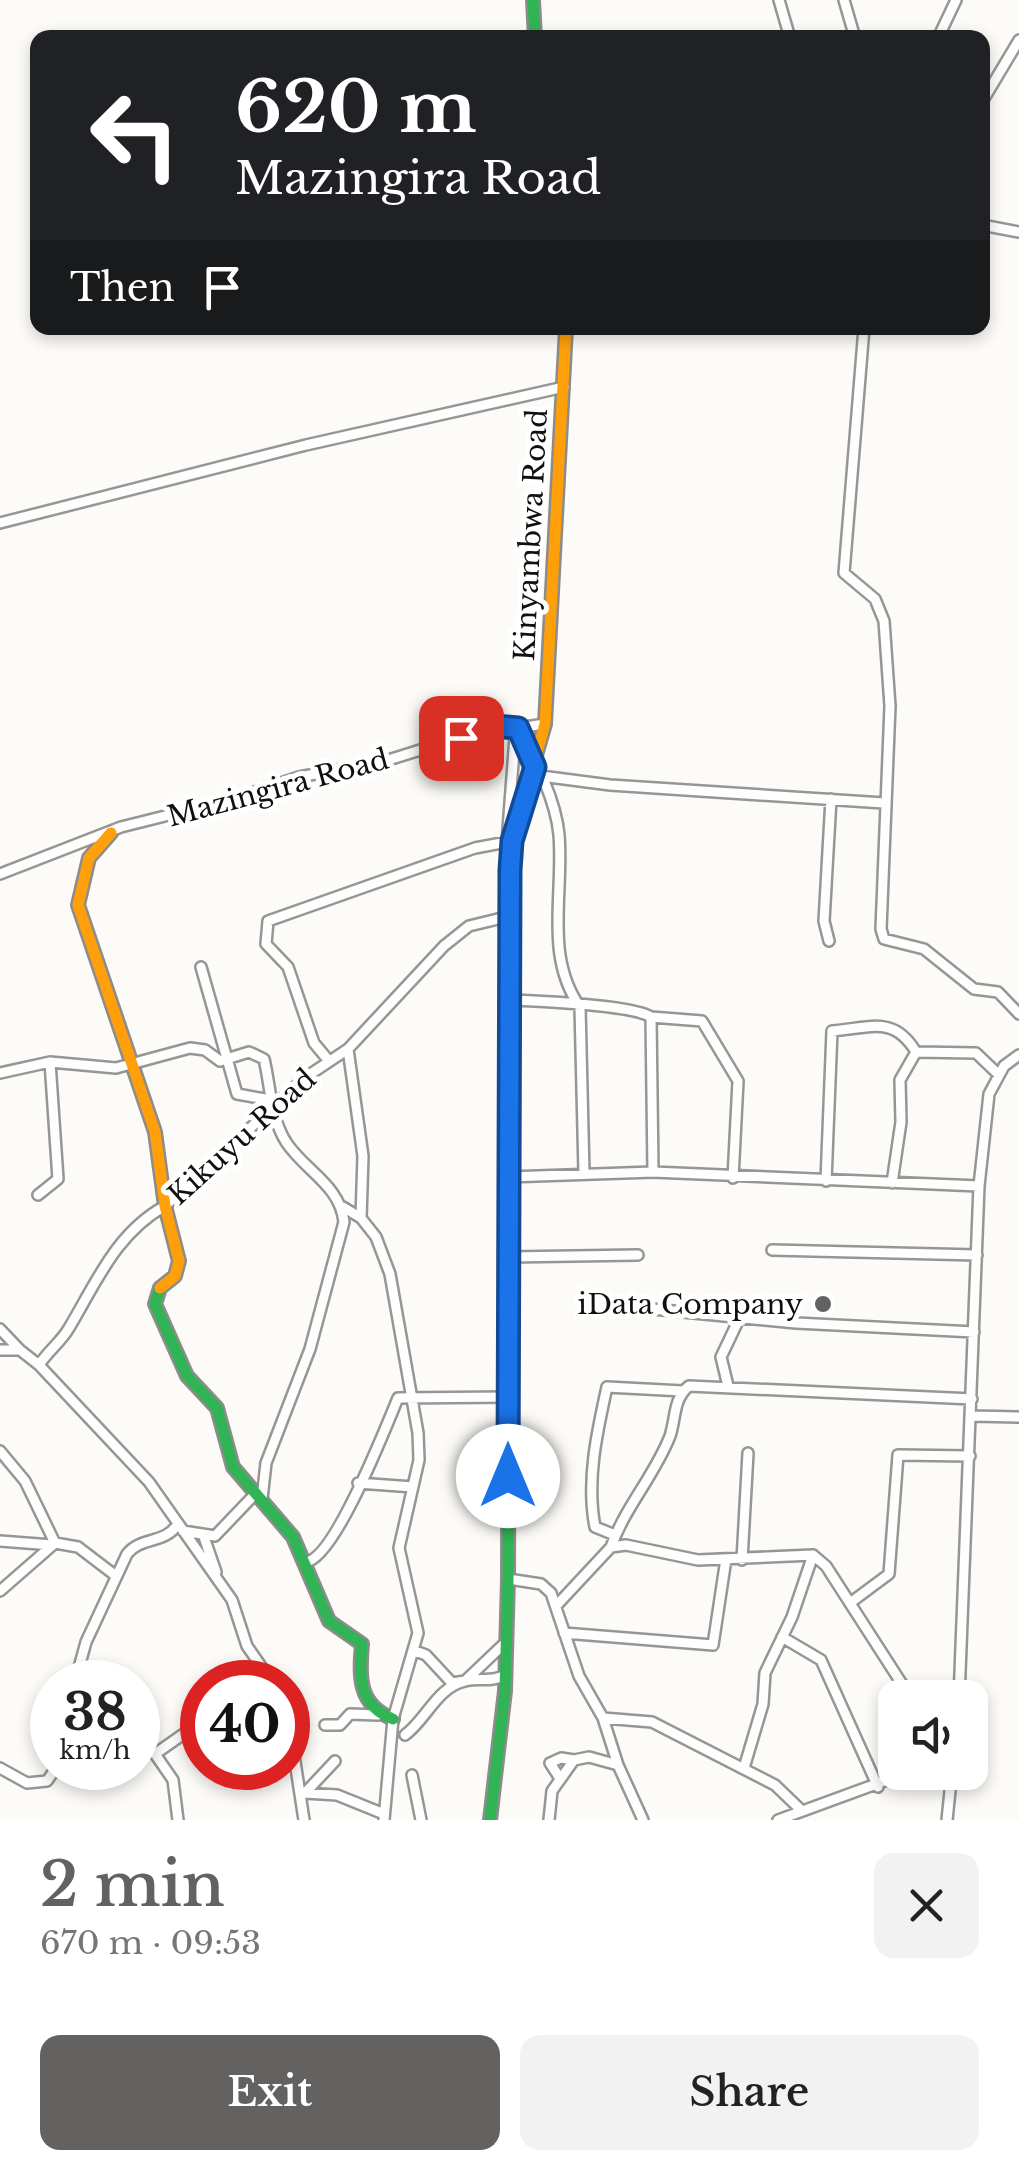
<!DOCTYPE html>
<meta charset="utf-8">
<style>
:root{--surface:#fff;--page:#f2f2f2;--text:#222;--muted:#767676;--accent:#636261}
body{margin:0;font-family:"Libre Baskerville",serif;background:var(--page);color:var(--text);height:100vh;display:flex;flex-direction:column;font-size:38px;white-space:nowrap}
*{box-sizing:border-box;margin:0}
p{font-size:32px;color:var(--muted)}
.icon{flex:none;width:55px;height:55px;fill:none;stroke:currentColor;stroke-width:2;stroke-linecap:round;stroke-linejoin:round}
.map{position:relative;height:1820px;overflow:hidden}
.drawer{display:flex;flex-direction:column;background:var(--surface);flex:1}
.drawer>*{flex:none}
.guide{position:absolute;left:30px;top:30px;width:960px;height:305px;border-radius:20px;box-shadow:0 5px 15px #0003;background:#202124;color:#fff;overflow:hidden}
.tools{position:absolute;left:878px;top:1680px;display:grid;gap:20px}
.tools a{display:grid;place-items:center;width:110px;height:110px;border-radius:20px;background:var(--surface);box-shadow:0 5px 15px #0003;font-size:50px}
.speed{position:absolute;left:30px;top:1660px;display:flex;gap:20px;font-size:50px;font-weight:700;text-align:center}
.speed>*{display:grid;place-content:center;width:130px;height:130px;border-radius:50%;background:var(--surface);box-shadow:0 5px 15px #0003;line-height:1}
.speed small{font-size:25px;font-weight:400}
.speed .limit{border:15px solid #d22;background:#fff;color:#111}
.pin{position:absolute;display:grid;place-items:center;width:85px;height:85px;color:#fff;margin:-42px;border-radius:20px;box-shadow:0 5px 15px #0006}
.me{position:absolute;width:110px;margin:-55px;rotate:0deg;stroke-linejoin:round;filter:drop-shadow(0 0 8px #0008)}
.turn{display:flex;align-items:center;gap:35px;height:210px;padding:0 40px;font-size:45px}
.turn .icon{width:130px;height:130px;stroke-width:2.5}
.turn b{display:block;font-size:70px;line-height:85px}
.then{display:flex;align-items:center;height:95px;padding:0 40px;background:#0003;gap:20px;font-size:38px}
.round{display:grid;place-items:center;flex:none;width:105px;height:105px;border-radius:20px;background:var(--page)}
.overview{display:flex;align-items:center;justify-content:space-between;height:170px;padding:0 40px}
h1{font-size:60px;font-weight:600;line-height:75px;color:var(--accent)}
.cta{display:flex;gap:20px;margin-top:auto;padding:20px 40px}
.cta a{flex:1;height:115px;border-radius:20px;background:var(--accent);color:#fff;font-size:40px;font-weight:600;line-height:115px;text-align:center}
.cta a+a{background:var(--page);color:var(--text)}
.map>svg:first-child{display:block}
</style>
<div class="map">
<svg width="1019" height="1820" viewBox="0 0 1019 1820">
<rect width="100%" height="100%" fill="#fcfbf7"/>
<g fill="none" stroke-linecap="round" stroke-linejoin="round">
<defs>
<path id="street" d="M779 0 790 38
M844 0 855 38
M938 38 956 0
M982 102 1019 40
M982 225 1019 232
M864 328 844 573 875 599 884 621 890 706 881 929 884 939 924 949 974 989 998 992 1019 1014
M0 523 306 445 564 387
M541 776 610 785 884 803
M507 842 515 737 518 728 545 724
M0 874 121 827 237 798 299 777 385 761 494 727 518 728C535 759 556 800 559 835 564 894 544 956 580 1007L584 1173
M829 941 824 921 831 799
M201 967 237 1094 271 1100
M509 1000C536 1001 632 1005 651 1017L653 1172
M651 1017 702 1021 738 1081 733 1178
M348 1049 363 1156 361 1218
M329 1061 314 1043 288 967 266 944 268 921 475 848 512 841
M0 1073 50 1062 116 1068 190 1048 205 1050 220 1061 249 1052 264 1059C271 1088 270 1116 286 1142 305 1171 340 1185 344 1222L310 1349 266 1463 262 1499
M508 1177 653 1172 979 1186
M826 1181 832 1031C870 1028 894 1015 916 1052
M892 1183 901 1122 900 1080 916 1052 976 1053 998 1074
M38 1195 58 1179 50 1062
M343 1207 361 1218 376 1237 390 1274 418 1433 419 1460 399 1548 418 1633 393 1719 384 1820
M772 1250 977 1255
M509 1257 638 1255
M632 1307 796 1323 974 1332
M0 1329 20 1350
M0 1350H20L39 1365C48 1351 61 1342 69 1328 96 1283 116 1233 165 1206L306 1077 348 1049 444 946 469 926 510 916
M39 1365 149 1482 232 1600 247 1646 272 1682
M728 1386 721 1357 740 1317
M972 1416 1019 1417
M0 1451 25 1481 55 1543
M358 1483 413 1487
M183 1531 215 1536 256 1493
M615 1535 595 1527C586 1481 597 1432 607 1387L683 1391
M204 1537 216 1572
M0 1541 52 1545
M611 1547C625 1507 655 1475 670 1436 676 1418 673 1399 689 1386L972 1399
M742 1560 748 1453
M306 1562C335 1558 385 1429 398 1398L508 1397
M508 1579 541 1584 551 1593 579 1676 603 1718 618 1765 643 1820
M0 1591 55 1543 78 1547 116 1576
M850 1603 889 1574 898 1455 970 1456
M556 1606 611 1547 626 1545 698 1560 813 1555 826 1566 911 1698
M564 1633 713 1645 726 1559
M782 1637 821 1660 878 1787
M413 1650 426 1655 452 1683 465 1681 506 1642
M75 1682 86 1642 127 1554C141 1536 164 1545 178 1524
M959 1698 979 1186 989 1094 1004 1066 1019 1055
M288 1716 304 1820
M603 1718 652 1722 775 1785 802 1811
M325 1725H340L350 1714 378 1715
M405 1735C426 1720 437 1687 465 1681 480 1677 491 1683 505 1675
M138 1743 155 1754 202 1721
M155 1754 173 1780 178 1820
M335 1761 305 1793 337 1795 384 1814
M0 1768 27 1783 47 1781 56 1768
M744 1768 763 1704 765 1673 792 1617 813 1555
M412 1775 421 1820
M559 1777 550 1763 561 1758 574 1760
M549 1820 552 1791 574 1760 589 1757 618 1765
M778 1820 909 1772
M947 1820 952 1772"/>
<path id="fast" d="M533 0 535 38
M160 1288 155 1304 187 1376 217 1408 233 1467 293 1537 329 1621 362 1644C359 1677 358 1705 393 1719
M490 1820 505 1691 508 1579 510 869 512 841 534 762"/>
<path id="slow" d="M534 762 545 724 566 328
M111 833 89 858 78 905 155 1132 165 1206 179 1261 175 1276 160 1288"/>
</defs>
<use href="#street" stroke="#969694" stroke-width="14"/>
<use href="#fast" stroke="#8d8c8b" stroke-width="16"/>
<use href="#slow" stroke="#8d8c8b" stroke-width="16"/>
<use href="#street" stroke="#fffefe" stroke-width="9"/>
<use href="#fast" stroke="#30b455" stroke-width="11"/>
<use href="#slow" stroke="#ff9f0a" stroke-width="11"/>
</g>
<g fill="none" stroke-linecap="round" stroke-linejoin="round">
<defs>
<path id="route" d="M461 738 494 726 518 728 535 767 512 841 510 870 508 1476"/>
</defs>
<use href="#route" stroke="#114b97" stroke-width="25"/>
<use href="#route" stroke="#1a73e8" stroke-width="18"/>
</g>
<circle fill="#636261" stroke="#fff" stroke-width="4" cx="823" cy="1304" r="10"/>
<g text-anchor="middle" dominant-baseline="central" stroke-width="10" stroke-linejoin="round" paint-order="stroke">
<g font-size="28" fill="#101010" stroke="#fff">
<text transform="translate(531 535) rotate(-87)">Kinyambwa Road</text>
<text transform="translate(278 788) rotate(-15)">Mazingira Road</text>
<text transform="translate(242 1137) rotate(-42)">Kikuyu Road</text>
</g>
<g font-size="28" fill="#101010" stroke="#fff" text-anchor="end">
<text x="803" y="1304">iData Company</text>
</g>
</g>
</svg>
<div class="tools">
<a><svg class="icon" aria-label="sound" viewBox="0 0 24 24"><path d="M4 9h4l5-4v14l-5-4H4zM17 9q2 3 0 6"/></svg></a>
</div>
<div class="speed"><div>38<small>km/h</small></div><div class="limit">40</div></div>
<div class="pin" style="left:461px;top:738px;background:#d93025"><svg class="icon" aria-label="arrive" viewBox="0 0 24 24"><path d="M6 21V4h12l-3 4 3 4H6"/></svg></div>
<svg class="me" style="left:508px;top:1476px" viewBox="-20 -20 40 40"><circle r="19" fill="#fff"/><path d="M0-13L10 11 0 6-10 11z" fill="#1a73e8"/></svg>
<div class="guide">
<div class="turn"><svg class="icon" aria-label="left" viewBox="0 0 24 24"><path d="M17 20v-9H6M10 6l-5 5 5 5"/></svg><div><b>620 m</b>Mazingira Road</div></div>
<div class="then">Then<svg class="icon" aria-label="arrive" viewBox="0 0 24 24"><path d="M6 21V4h12l-3 4 3 4H6"/></svg></div>
</div>
</div>
<section class="drawer">
<div class="overview"><div><h1>2 min</h1><p>670 m · 09:53</p></div><a class="round"><svg class="icon" aria-label="close" viewBox="0 0 24 24"><path d="M6 6l12 12M18 6L6 18"/></svg></a></div>
<div class="cta"><a>Exit</a><a>Share</a></div>
</section>
